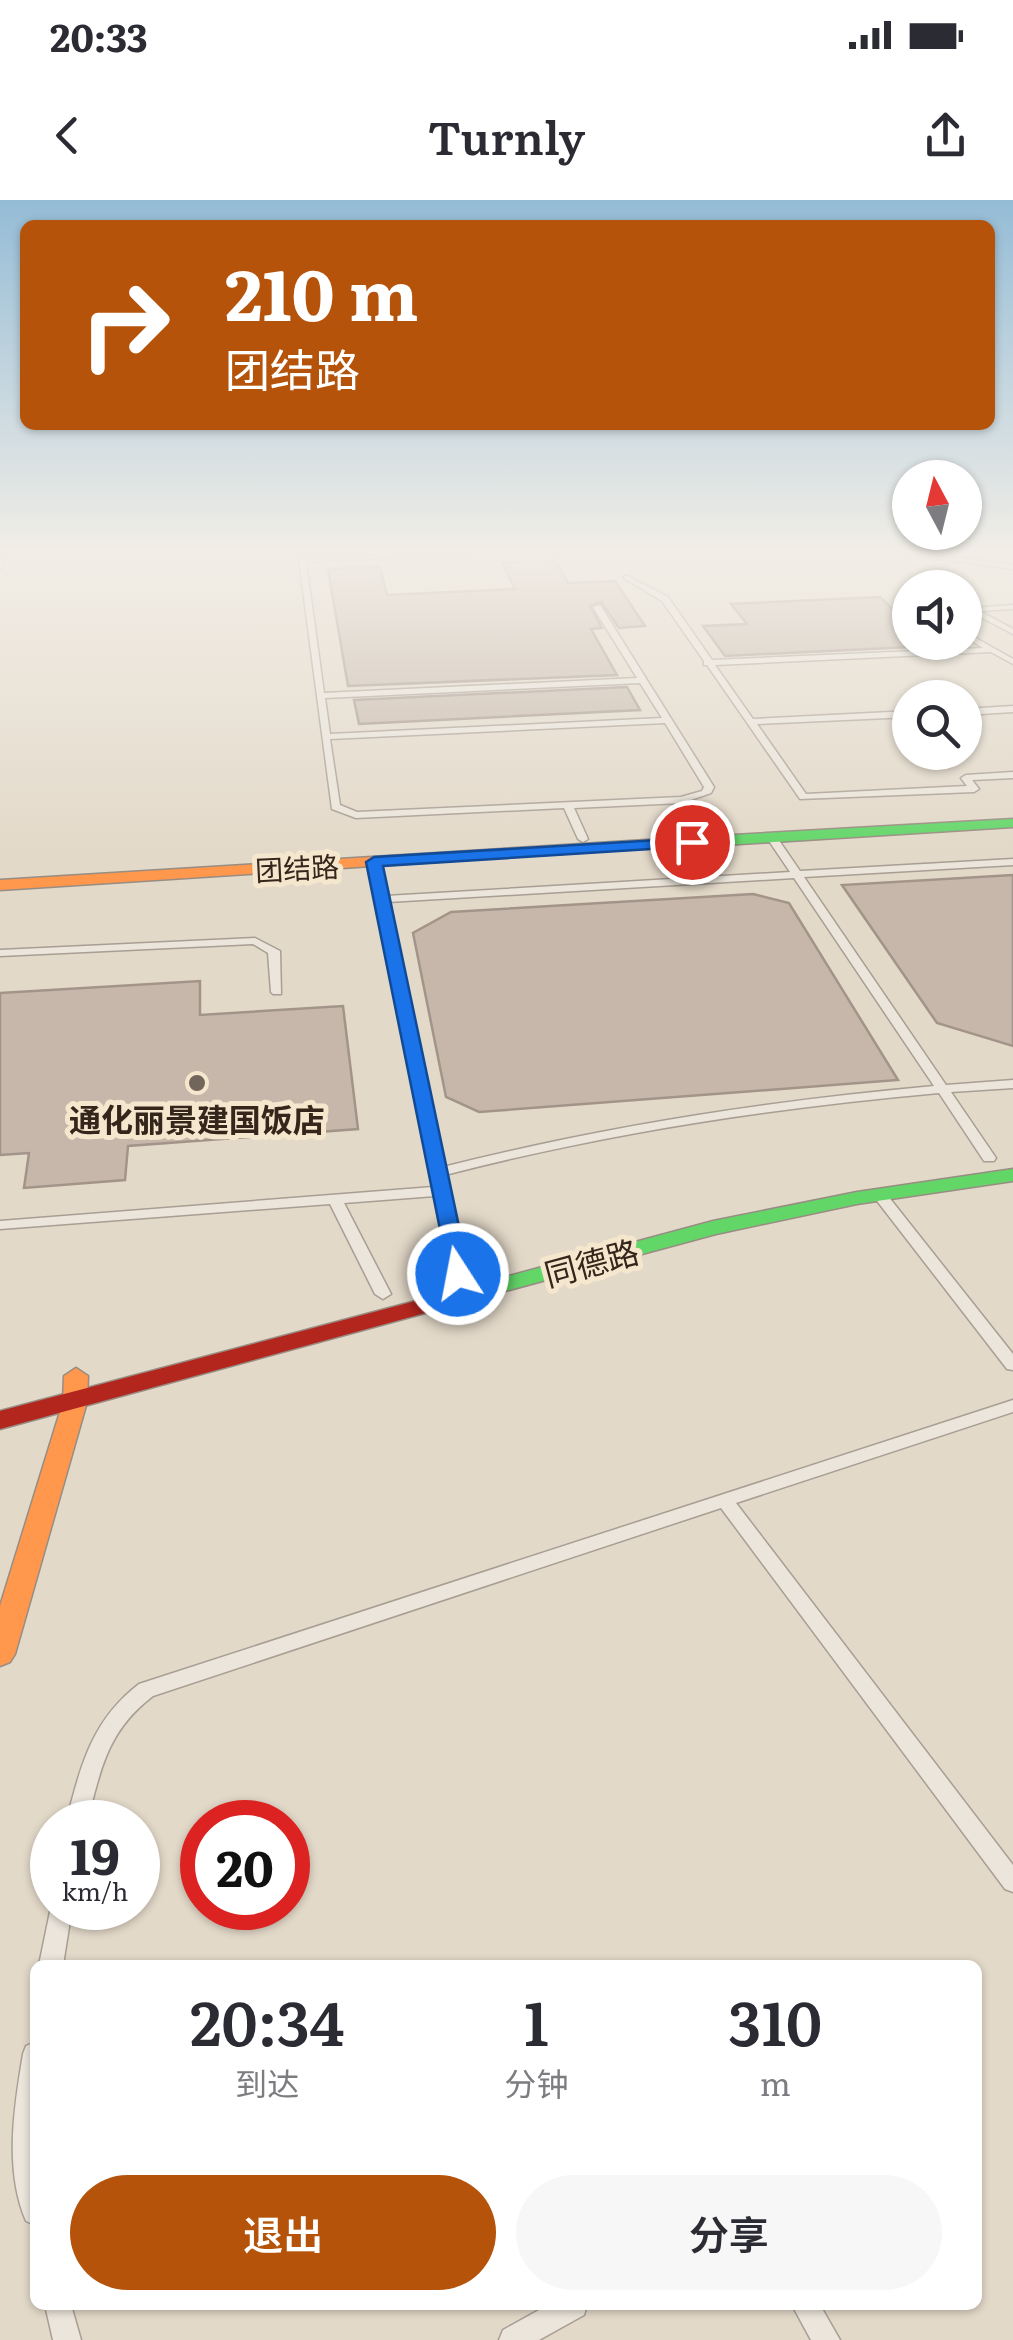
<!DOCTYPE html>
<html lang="zh">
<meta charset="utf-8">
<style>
:root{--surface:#fff;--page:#f7f7f7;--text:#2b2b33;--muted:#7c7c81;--accent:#b45309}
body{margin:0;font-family:Literata,"Noto Sans SC",serif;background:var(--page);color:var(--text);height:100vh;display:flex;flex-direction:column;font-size:38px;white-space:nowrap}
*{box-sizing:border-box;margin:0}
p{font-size:32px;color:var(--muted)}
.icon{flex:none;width:55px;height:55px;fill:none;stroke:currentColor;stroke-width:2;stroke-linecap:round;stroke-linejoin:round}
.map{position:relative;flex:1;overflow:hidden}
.details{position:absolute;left:30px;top:1760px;width:952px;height:350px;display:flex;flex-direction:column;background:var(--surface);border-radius:15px;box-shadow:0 2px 8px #0004}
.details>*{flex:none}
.hud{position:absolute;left:20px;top:20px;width:975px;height:210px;border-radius:15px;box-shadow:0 2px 8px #0004;background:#b45309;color:#fff;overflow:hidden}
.needle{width:65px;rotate:353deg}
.controls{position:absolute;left:892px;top:260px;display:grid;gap:20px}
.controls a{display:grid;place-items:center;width:90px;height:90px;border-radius:50%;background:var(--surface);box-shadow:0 2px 8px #0004;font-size:50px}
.speed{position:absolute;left:30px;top:1600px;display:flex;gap:20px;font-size:50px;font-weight:700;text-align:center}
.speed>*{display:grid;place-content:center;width:130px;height:130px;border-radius:50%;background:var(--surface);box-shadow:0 2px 8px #0004;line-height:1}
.speed small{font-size:25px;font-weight:400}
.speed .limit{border:15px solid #d22;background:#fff;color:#111}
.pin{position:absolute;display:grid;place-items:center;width:85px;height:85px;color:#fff;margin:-42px;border:5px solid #fff;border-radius:50%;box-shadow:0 2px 10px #0007}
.me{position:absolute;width:110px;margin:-55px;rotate:349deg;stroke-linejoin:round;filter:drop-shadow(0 0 8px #0008)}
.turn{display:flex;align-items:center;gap:35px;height:210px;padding:0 40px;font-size:45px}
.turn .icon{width:130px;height:130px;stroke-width:2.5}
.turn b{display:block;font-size:70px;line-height:85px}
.eta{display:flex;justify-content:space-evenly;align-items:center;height:170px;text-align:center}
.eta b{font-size:60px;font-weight:600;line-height:70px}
.cta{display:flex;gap:20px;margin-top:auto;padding:20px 40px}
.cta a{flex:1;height:115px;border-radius:60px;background:var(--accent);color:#fff;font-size:40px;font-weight:600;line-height:115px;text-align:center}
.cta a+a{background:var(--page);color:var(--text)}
.status{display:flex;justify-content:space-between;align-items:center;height:70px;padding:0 50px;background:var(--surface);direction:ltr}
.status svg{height:28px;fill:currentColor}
header{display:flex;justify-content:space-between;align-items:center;height:130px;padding:0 40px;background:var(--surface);font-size:45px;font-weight:600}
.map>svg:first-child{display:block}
</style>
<div class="status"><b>20:33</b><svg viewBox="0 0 49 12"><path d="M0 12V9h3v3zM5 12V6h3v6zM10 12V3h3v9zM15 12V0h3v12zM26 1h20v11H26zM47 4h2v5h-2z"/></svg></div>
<header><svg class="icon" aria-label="back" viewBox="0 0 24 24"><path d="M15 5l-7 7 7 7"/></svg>Turnly<svg class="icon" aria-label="share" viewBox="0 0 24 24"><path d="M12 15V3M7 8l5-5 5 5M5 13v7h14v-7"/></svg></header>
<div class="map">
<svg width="1013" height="2140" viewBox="0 0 1013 2140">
<rect width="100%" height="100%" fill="#e3d9c9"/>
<path fill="#c6b7aa" stroke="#a39489" stroke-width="2.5" d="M556 361 568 383 615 381 645 426 619 428 601 402 590 406 602 428 591 429 617 475 348 486 328 369 380 367 387 395 515 389 502 363Z
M880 397 910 426V447L725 456 703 426 747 424 731 404Z
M627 487 640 510 359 524 354 500Z
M1013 675V846L937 823 842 685Z
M753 694 789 703 898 880 479 912 446 897 413 733 451 712Z
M200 781V815L343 806 358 929 128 946 125 980 24 988 29 953 0 955V793Z"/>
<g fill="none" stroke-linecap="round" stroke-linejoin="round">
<defs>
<path id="lane" d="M1 353H7L3 367 0 369Z
M298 353H304L305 358 483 353 306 362 324 493 637 478 593 407 600 405 714 587 711 593 682 603 574 608 588 639 583 642 578 639 564 608 356 618 332 609ZM640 483 662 518 330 534 325 498ZM665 523 704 587 702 591 681 597 357 612 340 605 330 539Z
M900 353H920L1013 365V369Z
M624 376H628L668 397 712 460 983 448 965 437V432L1013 459V464L991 452 715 465 753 519 910 511V517L757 524 806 594 967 586 961 578 966 575 1013 572V578L972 580 979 589 974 592 800 599 707 465H704V461L662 401 624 378Z
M909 400H910V405L905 402Z
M965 404 973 408 1013 405V409L980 411 1013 429V434L965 409Z
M1013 506V512L965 515V509Z
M772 635 776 636 800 671 1013 659V665L804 677 946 885 1013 880V888L951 892 996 958 994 961H984L939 893C771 908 607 933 445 975L466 1074 463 1077H453L450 1074 435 996 344 1003 391 1094 383 1099 375 1094 330 1004 0 1029V1021L433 987 369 662 370 660 379 662 386 696 790 672 767 638ZM794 678 934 886C768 901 605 926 443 967L388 702Z
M255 738 280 751 281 794H273L271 792 268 753 253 744 0 756V750Z
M879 990 884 991 1013 1154V1170L1007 1169 874 997 872 994Z
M1013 1200V1212L736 1303 1013 1665V1692L1005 1689 721 1308 153 1496C107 1531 101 1569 87 1622H66C81 1566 91 1521 139 1484Z
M52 1702V1708H72L63 1765H39Z
M35 1842V2025L26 2021C4 1970 14 1907 23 1854L26 1846Z
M45 2105H71L81 2140H53Z
M548 2105H587L584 2115 539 2140H499L503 2130Z
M792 2105H820L840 2140H811Z"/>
<path id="fast" d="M1013 619V627L662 649 654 644 662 639Z
M1013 969V981L857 1004 716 1034 476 1099 465 1092 468 1087 713 1021 857 992Z"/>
<path id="slow" d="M662 639 670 644 667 647 0 690V680Z
M76 1168 88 1176 87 1202 15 1454 10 1462 0 1466V1406L63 1202 64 1176Z"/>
<path id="jam" d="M476 1085 484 1087 487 1092 484 1097 0 1229V1211Z"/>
</defs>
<use href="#lane" stroke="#a89e93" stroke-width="3"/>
<use href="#fast" stroke="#978d83" stroke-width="3"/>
<use href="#slow" stroke="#978d83" stroke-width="3"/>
<use href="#jam" stroke="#978d83" stroke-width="3"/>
<use href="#lane" fill="#ebe5db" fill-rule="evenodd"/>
<use href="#fast" fill="#63d668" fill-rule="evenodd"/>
<use href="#slow" fill="#ff974d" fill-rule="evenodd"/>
<use href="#jam" fill="#b3261e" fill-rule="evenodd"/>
</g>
<linearGradient id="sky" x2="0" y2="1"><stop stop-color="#94bcd6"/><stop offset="0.54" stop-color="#f2eee7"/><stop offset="1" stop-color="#f2eee7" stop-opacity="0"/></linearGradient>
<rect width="1013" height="653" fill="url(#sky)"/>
<path fill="#1a73e8" stroke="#114b97" stroke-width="2.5" d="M692 638 700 642 698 646 383 666 469 1074 458 1081 450 1079 366 662 374 657Z"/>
<circle fill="#726559" stroke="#f5e6ce" stroke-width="4" cx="197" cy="883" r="10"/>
<g text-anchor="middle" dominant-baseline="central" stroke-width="10" stroke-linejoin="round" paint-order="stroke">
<g font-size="28" fill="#35261c" stroke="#f5e6ce">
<text transform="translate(297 667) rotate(-3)">团结路</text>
</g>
<g font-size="32" font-weight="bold" fill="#35261c" stroke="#f5e6ce">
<text x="197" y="918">通化丽景建国饭店</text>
</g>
<g font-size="32" fill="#35261c" stroke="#f5e6ce">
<text transform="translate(591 1061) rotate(-15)">同德路</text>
</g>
</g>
</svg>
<div class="controls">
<a><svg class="needle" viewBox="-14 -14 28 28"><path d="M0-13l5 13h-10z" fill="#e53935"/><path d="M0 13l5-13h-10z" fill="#7c7c81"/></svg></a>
<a><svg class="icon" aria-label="sound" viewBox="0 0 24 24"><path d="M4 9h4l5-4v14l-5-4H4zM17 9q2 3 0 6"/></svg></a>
<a><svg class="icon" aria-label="search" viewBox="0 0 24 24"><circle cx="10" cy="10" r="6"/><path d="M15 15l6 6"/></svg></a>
</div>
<div class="speed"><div>19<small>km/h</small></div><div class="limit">20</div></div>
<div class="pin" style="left:692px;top:642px;background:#d93025"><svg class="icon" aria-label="arrive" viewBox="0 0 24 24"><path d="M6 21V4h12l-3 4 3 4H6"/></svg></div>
<svg class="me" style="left:458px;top:1074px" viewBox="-20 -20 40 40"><circle r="17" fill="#1a73e8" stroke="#fff" stroke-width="3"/><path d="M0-11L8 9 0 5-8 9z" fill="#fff"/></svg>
<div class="hud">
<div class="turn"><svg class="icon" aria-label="right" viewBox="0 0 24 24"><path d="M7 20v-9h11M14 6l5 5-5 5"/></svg><div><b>210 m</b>团结路</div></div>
</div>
<section class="details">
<div class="eta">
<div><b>20:34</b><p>到达</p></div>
<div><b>1</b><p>分钟</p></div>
<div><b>310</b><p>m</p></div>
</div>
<div class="cta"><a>退出</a><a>分享</a></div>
</section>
</div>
